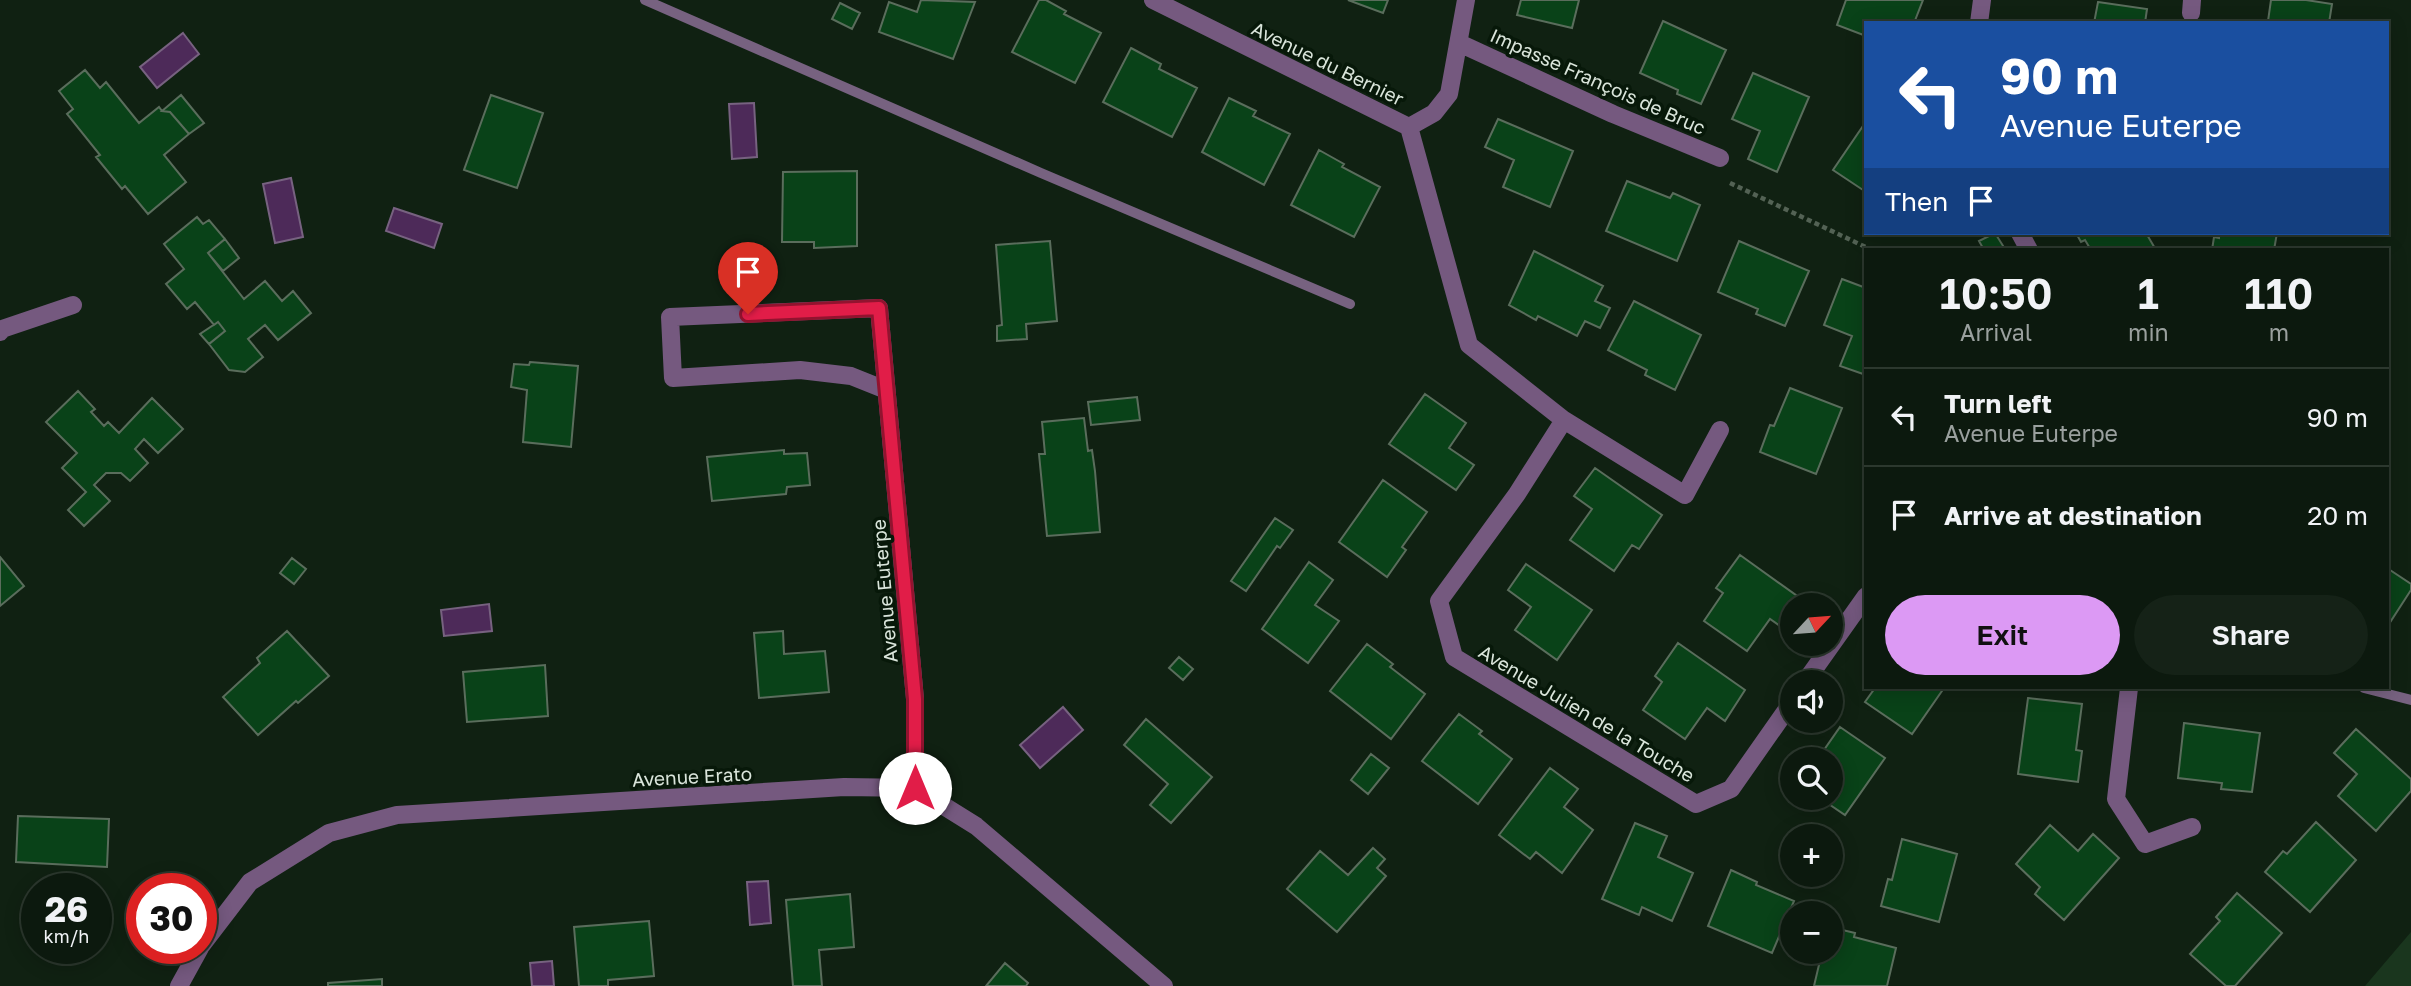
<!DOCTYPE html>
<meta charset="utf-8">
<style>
:root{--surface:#0c190e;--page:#152217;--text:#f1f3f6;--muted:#9aa09e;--line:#2c382e;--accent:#dc99f4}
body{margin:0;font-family:"Golos Text",sans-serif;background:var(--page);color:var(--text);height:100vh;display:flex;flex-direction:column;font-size:26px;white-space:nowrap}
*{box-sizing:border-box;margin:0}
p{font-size:23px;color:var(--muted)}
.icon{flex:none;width:38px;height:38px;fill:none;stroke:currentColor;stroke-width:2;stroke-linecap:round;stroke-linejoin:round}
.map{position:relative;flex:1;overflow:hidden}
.panel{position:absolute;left:1864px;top:248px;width:525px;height:441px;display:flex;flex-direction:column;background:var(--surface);border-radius:0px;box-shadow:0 4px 18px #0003,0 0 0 2px var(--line)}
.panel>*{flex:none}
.banner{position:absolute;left:1864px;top:21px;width:525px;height:214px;border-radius:0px;box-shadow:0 4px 18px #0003,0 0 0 2px var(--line);background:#1a4fa0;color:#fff;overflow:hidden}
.needle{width:46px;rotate:64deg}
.buttons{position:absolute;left:1780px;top:593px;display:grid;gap:14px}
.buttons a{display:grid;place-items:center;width:63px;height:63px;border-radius:50%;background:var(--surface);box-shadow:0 4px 18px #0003,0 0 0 2px var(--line);font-size:35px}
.speed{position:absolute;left:21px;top:873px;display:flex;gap:14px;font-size:35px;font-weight:700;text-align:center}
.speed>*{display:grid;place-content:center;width:91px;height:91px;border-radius:50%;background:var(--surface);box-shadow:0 4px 18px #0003,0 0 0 2px var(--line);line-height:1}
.speed small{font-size:18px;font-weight:400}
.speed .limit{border:10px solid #d22;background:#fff;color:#111}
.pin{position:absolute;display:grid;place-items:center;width:60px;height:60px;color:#fff;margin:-72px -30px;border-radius:50% 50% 50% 0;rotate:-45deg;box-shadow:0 0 7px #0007}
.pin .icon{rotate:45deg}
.me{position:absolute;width:77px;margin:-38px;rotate:0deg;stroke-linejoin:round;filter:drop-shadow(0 0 5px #0008)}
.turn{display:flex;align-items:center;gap:24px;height:147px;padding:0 21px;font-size:32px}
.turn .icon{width:91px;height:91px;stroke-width:2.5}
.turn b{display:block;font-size:49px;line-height:60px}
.then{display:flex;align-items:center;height:66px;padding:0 21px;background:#0003;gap:14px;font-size:26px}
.eta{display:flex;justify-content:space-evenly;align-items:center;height:119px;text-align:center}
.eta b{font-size:42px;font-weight:600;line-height:49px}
.action{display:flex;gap:14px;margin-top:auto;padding:14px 21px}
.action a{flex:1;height:80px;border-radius:42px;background:var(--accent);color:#111;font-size:28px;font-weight:600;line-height:80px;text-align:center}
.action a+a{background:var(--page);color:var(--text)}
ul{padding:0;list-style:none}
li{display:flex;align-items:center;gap:21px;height:98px;padding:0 21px;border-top:2px solid var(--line)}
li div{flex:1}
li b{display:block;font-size:26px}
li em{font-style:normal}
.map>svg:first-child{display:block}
</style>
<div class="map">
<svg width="2411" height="986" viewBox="0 0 2411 986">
<rect width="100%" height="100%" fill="#102112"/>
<path fill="#1a361e" d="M2411 932V986H2365Z"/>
<path fill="#4d2a59" stroke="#776280" stroke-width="2" d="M183 33 199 54 157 88 140 67Z
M754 103 757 157 732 159 729 104Z
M291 178 303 237 275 243 263 184Z
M394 208 442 224 434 248 386 231Z
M489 604 492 631 444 636 441 610Z
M1063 707 1083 730 1040 768 1020 745Z
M768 881 771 923 750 925 747 882Z
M552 961 554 986H532L530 963Z"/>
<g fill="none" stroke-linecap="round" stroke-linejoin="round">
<path stroke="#776280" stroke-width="10" d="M645 0 1041 173 1350 304
M2364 688 2411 700"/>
</g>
<path fill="#094218" stroke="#5a6d5c" stroke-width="2" d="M921 0 975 2 953 59 879 32 889 2 917 12Z
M1039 0H1046L1066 11 1064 14 1101 33 1075 83 1012 52Z
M1348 0H1388L1383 13Z
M1521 0H1579L1572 28 1517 15Z
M1846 0H1923L1914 23H1866V36L1837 25Z
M2271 0H2306L2332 4 2329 23 2268 21Z
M2098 2 2147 9 2145 23H2094Z
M840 3 860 13 852 29 832 19Z
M1663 21 1726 50 1701 104 1677 94 1678 90 1640 73Z
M1131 48 1161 64 1159 69 1197 88 1172 137 1103 102Z
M85 70 100 88 106 82 139 123 159 107 162 111 170 112 189 134 164 155 186 182 148 214 125 186 122 189 96 157 100 155 67 114 73 109 59 91Z
M1753 73 1809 97 1777 172 1748 159 1760 131 1732 119Z
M181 95 204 123 189 134 170 112 162 111Z
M491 95 543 113 517 188 464 170Z
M1229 98 1256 111 1253 116 1290 134 1264 185 1202 152Z
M1498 119 1573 151 1550 207 1503 187 1514 160 1485 147Z
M1865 123H1866V192L1833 170Z
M1319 150 1344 164 1342 167 1380 187 1354 237 1291 205Z
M857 171V246L814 248V242H782L783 172Z
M1627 181 1670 198 1673 193 1700 205 1677 261 1606 231Z
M197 217 203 224 209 220 225 239 208 253 244 299 265 281 282 301 293 291 311 313 278 340 265 325 248 339 263 357 245 372 229 370 209 344 225 331 218 322 214 325 195 302 187 309 166 284 184 269 164 244Z
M1995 233 2005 249 1984 250 1979 241Z
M2076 233H2146L2156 250H2091L2085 240 2081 242Z
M2219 233H2277L2274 250H2212L2214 237 2219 238Z
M225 239 239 258 223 271 208 253Z
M1050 241 1057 321 1026 324 1027 339 997 341V326L1002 325 996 245Z
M1739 241 1809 271 1785 326 1756 314 1758 309 1718 292Z
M1534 251 1603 286 1595 301 1610 308 1600 328 1585 321 1577 336 1538 316 1536 320 1509 305Z
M1842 279 1866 288V375L1840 366 1852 336 1824 325Z
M1634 301 1701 335 1675 390 1645 375 1647 370 1608 350Z
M218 322 225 331 209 344 200 334Z
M530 362 578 366 571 447 523 442 527 390 511 387 514 364 529 365Z
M1790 388 1842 408 1816 474 1760 452 1770 425 1774 426Z
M78 391 95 409 91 412 104 426 108 422 119 433 152 398 183 429 158 453 144 439 135 449 148 463 130 481 121 473H106L94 485 110 501 84 526 68 510 86 492 62 468 77 453 46 422Z
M1425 394 1466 423 1449 448 1474 465 1456 490 1389 444Z
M1137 397 1140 420 1091 425 1088 402Z
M1084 418 1088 451 1092 450 1095 471 1100 532 1047 536 1039 454H1045L1042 422Z
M784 450V454L807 453 810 485 787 487 786 494 712 501 707 457Z
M1595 468 1662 515 1639 549 1632 545 1614 571 1570 540 1592 509 1574 496Z
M1383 480 1427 512 1402 547 1406 550 1387 577 1339 542Z
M1275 518 1293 530 1280 548 1277 546 1246 591 1231 581Z
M1740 555 1807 603 1806 606H1792V625L1787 631 1770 619 1747 651 1704 621 1723 593 1716 588Z
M0 557 24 586 0 606Z
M292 558 306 569 294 584 280 573Z
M1309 562 1333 580 1315 605 1339 621 1308 663 1262 629Z
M1526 564 1592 610 1557 660 1515 630 1531 607 1508 590Z
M2387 568 2411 584V590L2387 627Z
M287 631 329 676 298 703 296 701 258 735 223 697 260 663 257 658Z
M783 631 784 654 825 651 829 692 759 698 754 633Z
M1678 643 1745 690 1725 721 1707 708 1685 739 1643 710 1662 682 1655 676Z
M1367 644 1393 664 1390 667 1425 694 1391 739 1330 691Z
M1179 657 1193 669 1183 680 1169 668Z
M545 665 548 716 467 722 463 672Z
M1875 688H1944L1912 734 1865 702Z
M2028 698 2082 704 2076 750 2082 751 2078 782 2018 774Z
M1459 714 1482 731 1479 734 1512 759 1478 804 1422 761Z
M1146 719 1212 777 1171 823 1150 805 1168 784 1124 745Z
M2184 723 2260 733 2252 792 2221 789 2222 783 2178 778Z
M1840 727 1885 758 1845 815 1820 798H1830V760H1817Z
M2356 729 2411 779V791L2376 831 2338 796 2357 774 2334 753Z
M1371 754 1389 768 1368 794 1351 780Z
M1550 768 1578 789 1564 807 1593 830 1562 873 1536 852 1530 859 1499 835Z
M18 816 109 819 107 867 16 862Z
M2316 822 2356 860 2310 912 2265 872 2283 851 2287 854Z
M1635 823 1667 836 1658 857 1693 873 1672 921 1642 907 1639 915 1602 899Z
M2050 825 2078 851 2093 834 2119 858 2064 920 2035 894 2040 887 2016 864Z
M1902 839 1957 854 1939 922 1881 906 1888 879 1892 880Z
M1373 848 1385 859 1377 868 1386 876 1337 932 1287 889 1320 851 1348 875Z
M1731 870 1757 882 1756 885 1794 901 1772 953 1708 926Z
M2237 893 2282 933 2235 986H2226L2190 954 2220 921 2216 917Z
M850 894 854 947 819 950 822 986H793L786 900Z
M649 921 654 976 608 980V986H579L574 927Z
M1830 927 1855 933 1854 937 1896 948 1887 986H1814L1822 952H1830Z
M1005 963 1028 983 1026 986H986Z
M382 979V986H328V983Z"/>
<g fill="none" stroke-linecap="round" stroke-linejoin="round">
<path stroke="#536254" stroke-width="4.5" stroke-dasharray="5 3.5" stroke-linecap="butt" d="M1730 183 1872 250"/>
<path stroke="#75597f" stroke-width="18" d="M1153 0 1409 127
M1466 0 1449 94 1434 113 1409 127 1469 345 1564 420 1517 494 1439 601 1454 657 1696 804 1731 789 1792 702
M2191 13 2192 0
M1979 23 1982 0
M1459 43 1613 114 1720 158
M2020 233 2029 250
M0 332 2 329 73 305
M886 390 851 376 800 370 673 378 670 317 879 308 915 699V788
M1564 420 1685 495 1720 430
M1805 682 1866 596
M2129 688 2116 799 2145 844 2192 827
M201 946 250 882 329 833 397 815 844 787 915 788 976 826 1164 986
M179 986 200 948"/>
</g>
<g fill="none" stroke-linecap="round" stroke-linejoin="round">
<defs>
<path id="route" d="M748 314 879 308 915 699V788"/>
</defs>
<use href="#route" stroke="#92132f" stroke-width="18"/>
<use href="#route" stroke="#e11d48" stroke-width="12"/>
</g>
<g text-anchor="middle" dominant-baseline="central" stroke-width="7" stroke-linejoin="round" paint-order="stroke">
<g font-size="19" fill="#dae5db" stroke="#071809">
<text transform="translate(1328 63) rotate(26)">Avenue du Bernier</text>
<text transform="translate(1598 81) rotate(24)">Impasse François de Bruc</text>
<text transform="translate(884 591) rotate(-95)">Avenue Euterpe</text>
<text transform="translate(1587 713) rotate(31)">Avenue Julien de la Touche</text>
<text transform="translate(692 776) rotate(-3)">Avenue Erato</text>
</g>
</g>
</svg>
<div class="buttons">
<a><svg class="needle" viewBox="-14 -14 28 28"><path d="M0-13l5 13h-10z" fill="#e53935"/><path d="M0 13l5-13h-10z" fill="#9aa09e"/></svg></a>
<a><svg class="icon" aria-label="sound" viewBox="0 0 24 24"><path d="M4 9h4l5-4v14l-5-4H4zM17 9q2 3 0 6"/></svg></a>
<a><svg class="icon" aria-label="search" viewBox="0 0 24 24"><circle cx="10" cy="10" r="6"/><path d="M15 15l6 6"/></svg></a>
<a>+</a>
<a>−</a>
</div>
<div class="speed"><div>26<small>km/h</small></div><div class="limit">30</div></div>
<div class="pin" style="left:748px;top:314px;background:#d93025"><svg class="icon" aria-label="arrive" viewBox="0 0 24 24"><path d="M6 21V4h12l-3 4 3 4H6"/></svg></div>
<svg class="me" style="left:915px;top:788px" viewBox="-20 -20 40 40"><circle r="19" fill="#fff"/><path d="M0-13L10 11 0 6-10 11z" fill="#e11d48"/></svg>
<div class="banner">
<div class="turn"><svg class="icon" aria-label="left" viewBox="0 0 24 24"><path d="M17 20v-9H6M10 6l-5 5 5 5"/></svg><div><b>90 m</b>Avenue Euterpe</div></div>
<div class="then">Then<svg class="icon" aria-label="arrive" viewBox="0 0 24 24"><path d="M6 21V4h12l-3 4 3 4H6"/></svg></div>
</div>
<section class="panel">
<div class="eta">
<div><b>10:50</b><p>Arrival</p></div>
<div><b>1</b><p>min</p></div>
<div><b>110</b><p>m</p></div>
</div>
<ul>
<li><svg class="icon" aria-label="left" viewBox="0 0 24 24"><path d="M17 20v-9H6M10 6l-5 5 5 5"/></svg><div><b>Turn left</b><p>Avenue Euterpe</p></div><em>90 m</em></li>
<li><svg class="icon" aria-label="arrive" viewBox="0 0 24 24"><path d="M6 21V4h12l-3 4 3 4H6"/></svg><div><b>Arrive at destination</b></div><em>20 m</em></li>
</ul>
<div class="action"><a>Exit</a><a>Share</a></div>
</section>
</div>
